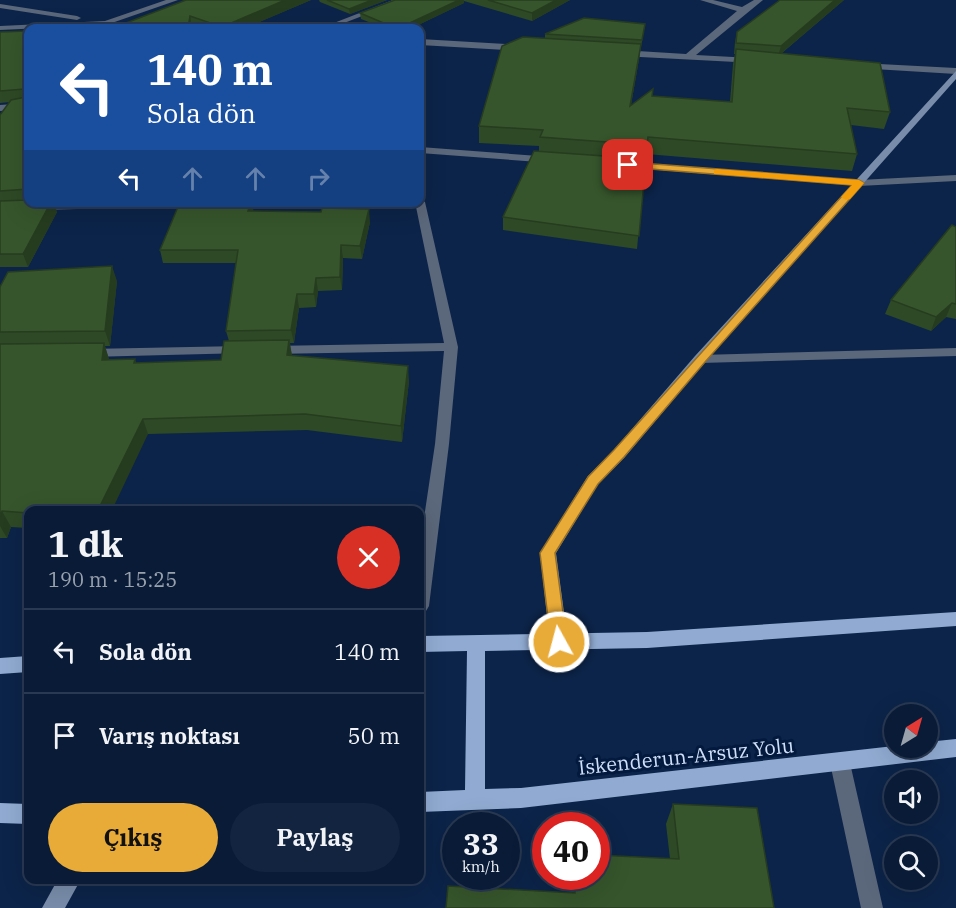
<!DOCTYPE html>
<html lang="tr">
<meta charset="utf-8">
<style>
:root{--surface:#091b37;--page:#12243f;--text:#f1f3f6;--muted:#99a1ad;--line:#293952;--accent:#e9ab38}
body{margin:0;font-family:"IBM Plex Serif",serif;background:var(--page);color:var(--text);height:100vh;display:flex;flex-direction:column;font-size:22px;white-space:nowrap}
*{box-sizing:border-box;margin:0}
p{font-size:20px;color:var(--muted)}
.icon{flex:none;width:33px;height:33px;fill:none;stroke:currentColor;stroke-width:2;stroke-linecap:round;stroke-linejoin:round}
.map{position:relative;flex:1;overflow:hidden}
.side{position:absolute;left:24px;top:506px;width:400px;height:378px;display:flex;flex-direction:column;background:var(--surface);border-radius:12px;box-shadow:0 6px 24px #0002,0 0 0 2px var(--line)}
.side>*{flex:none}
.banner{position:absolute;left:24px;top:24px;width:400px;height:183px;border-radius:12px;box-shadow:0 6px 24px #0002,0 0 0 2px var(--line);background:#1a4fa0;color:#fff;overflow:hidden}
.needle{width:39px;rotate:37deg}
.fabs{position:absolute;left:884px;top:704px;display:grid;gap:12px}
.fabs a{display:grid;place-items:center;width:54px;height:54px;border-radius:50%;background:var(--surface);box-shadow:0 6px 24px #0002,0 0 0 2px var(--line);font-size:30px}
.speed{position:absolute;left:442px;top:812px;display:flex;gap:12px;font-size:30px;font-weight:700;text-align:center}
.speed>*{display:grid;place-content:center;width:78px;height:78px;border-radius:50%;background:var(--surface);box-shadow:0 6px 24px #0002,0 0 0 2px var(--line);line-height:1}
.speed small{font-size:15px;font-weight:400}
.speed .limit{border:9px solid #d22;background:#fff;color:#111}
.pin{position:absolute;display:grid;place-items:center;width:51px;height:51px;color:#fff;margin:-26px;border-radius:12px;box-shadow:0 3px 9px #0006}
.me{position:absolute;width:66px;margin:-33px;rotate:353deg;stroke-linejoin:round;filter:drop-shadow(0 0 4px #0008)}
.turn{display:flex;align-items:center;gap:21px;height:126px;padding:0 24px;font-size:27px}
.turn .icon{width:78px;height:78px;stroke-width:2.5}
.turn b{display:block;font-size:42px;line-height:51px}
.lanes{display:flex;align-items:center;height:57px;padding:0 24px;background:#0003;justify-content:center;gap:30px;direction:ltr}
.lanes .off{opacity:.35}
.round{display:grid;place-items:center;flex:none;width:63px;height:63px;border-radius:32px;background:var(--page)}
.summary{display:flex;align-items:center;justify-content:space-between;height:102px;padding:0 24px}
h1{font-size:36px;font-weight:800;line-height:45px}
.button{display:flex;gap:12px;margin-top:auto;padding:12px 24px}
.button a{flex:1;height:69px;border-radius:36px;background:var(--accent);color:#111;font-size:24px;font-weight:800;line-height:69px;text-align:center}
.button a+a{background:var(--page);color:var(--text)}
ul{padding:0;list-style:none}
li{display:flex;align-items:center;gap:18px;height:84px;padding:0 24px;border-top:2px solid var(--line)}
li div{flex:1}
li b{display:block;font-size:22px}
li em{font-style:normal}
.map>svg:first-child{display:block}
</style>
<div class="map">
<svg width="956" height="908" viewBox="0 0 956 908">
<rect width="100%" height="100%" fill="#0c2449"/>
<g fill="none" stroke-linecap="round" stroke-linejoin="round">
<path fill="#5b677a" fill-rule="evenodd" d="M166 0H178L106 25 0 30V26L105 21Z
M393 0H404L331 28H321Z
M700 0H713L742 7 754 0H763L696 55 752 58 755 59V63L621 56 617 53 621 50 686 54 737 11Z
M0 4 77 16 81 18 77 20 0 8Z
M420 39 522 45 526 48 522 51 420 45Z
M860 63 956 68V74L857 68V64Z
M28 103V109L0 111V105Z
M420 147 552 157 557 160 552 163 420 153Z
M626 162 859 180 956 175V181L859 186 622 167V163Z
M420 199 425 202 458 347 449 444 429 606 426 611 420 613V545L435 444 444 351 271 354 264 350 271 346 444 343 415 202H420Z
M85 202H237L232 205 0 211V205Z
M241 346 248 350 246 353 88 357 81 353 88 349Z
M956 348V356L700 363 693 359 700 355Z
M840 754 847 756 850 763 883 908H861L830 763 833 756Z"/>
<path fill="#798dab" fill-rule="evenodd" d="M956 71V79L705 362 624 458 598 484 556 553 568 642 565 647 559 650 553 647 550 642 540 553 588 476 614 450 695 356Z
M58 879H81L65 908H42Z"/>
<path fill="#90aad1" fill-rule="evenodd" d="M956 612V626L647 648 485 651V789L521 788 894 746 927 747V742L956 739V757L521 808 420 812V792L465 790 467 651 420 652V636L647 632Z
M28 656V672L0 674V658Z
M0 803 28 804V824L0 823Z"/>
</g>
<path fill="#2e4926" d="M186 0H311L245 28H197L192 27V28H113Z
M319 0H387L350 14 320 2Z
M395 0H570L532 21 464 1V3L412 28H384L361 19 360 13Z
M780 0H844L782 53 890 112 884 129 851 125 857 154 852 171 646 154 637 249 503 230V217L539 151V146L479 143V126L545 39V34L645 24 631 105 652 96 730 102 733 64 735 54H734L735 42 737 32Z
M28 31V202L57 212 28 267H0V115L10 102 0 103V32Z
M180 202H252L253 211 370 222 362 259 343 258 342 290 318 291 316 307 299 308 294 343H290L292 356 409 381 402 442 307 430 148 434 28 510V528L11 527 7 538H0V287L117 281 110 346H105L109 360 135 359 136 363 221 360 229 341 226 331 236 263H163L160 250Z
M956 227V319L946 317 931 331 885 314 891 300Z
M673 804 774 908 571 892 570 876H597L670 859 666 824Z"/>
<path fill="#263c1f" d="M285 0H311L245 28H222V27Z
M372 0H387L350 14 349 9Z
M459 0H464V3L412 28H399Z
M556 0H570L532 21V13Z
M835 0H844L778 56 781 46Z
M190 16 192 28H188Z
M641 44 639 59 628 122 630 106Z
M51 202H54L57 212 28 267 23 254Z
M251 202H252L254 214 248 211Z
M369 209 370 222 362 259 360 246Z
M341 245 343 258 342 290 340 277Z
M112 266 117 281 110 346 105 331Z
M316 278 318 291 316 307 314 294Z
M297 294 299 308 294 343 291 330Z
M952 303 946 317 931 331 936 317Z
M289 340 292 356 287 355Z
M104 343 109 359 108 375 102 360Z
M408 366 409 381 402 442 401 426Z
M143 419 148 434 112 510H98Z
M2 511 11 527 7 538 0 526V517Z"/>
<path fill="#36552c" stroke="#263c1f" stroke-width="1.5" d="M186 0H285L222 27 190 16 188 28H113Z
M327 0H372L349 9Z
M395 0H459L399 28H393V27L360 13Z
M488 0H556L532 13Z
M780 0H835L781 46 736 43 737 32Z
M584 18 645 24 642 40 545 34Z
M28 31V189L0 191V115L11 100 26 97 24 89 0 91V32Z
M523 37 641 44 630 106 653 89 652 96 732 102 736 49 880 63 890 112 847 108 857 154 648 137 647 145 540 137 543 130 479 126 502 46Z
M534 151 646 159 639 236 503 217Z
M28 200V202H51L23 254H0V201Z
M180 202H251L248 211 321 212 322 208 369 209 360 246 341 245 340 277 316 278 314 294H297L291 330 226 331 238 250H160Z
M952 225 956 227V304L952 303 936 317 891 300Z
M112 266 105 331 0 332V287L8 272Z
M289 340 287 355 408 366 401 426 305 414 143 419 98 510H28V513L2 511 0 517V344L104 343 102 360 135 359 134 363 221 360 224 341Z
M673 804 757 808 774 908H446L448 886 575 893 574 876H597V855L679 859Z"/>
<path fill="#e9ab38" stroke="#976f24" stroke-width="1.5" d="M628 162 859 180 864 183 705 362 624 457 598 484 555 553 567 642 565 647 559 649 553 647 551 642 540 553 588 477 614 450 852 185 625 167 623 165Z"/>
<path fill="#f59e0b" d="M717 169 859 180 864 183 850 199 846 200 841 197 852 185 714 174V170Z"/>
<g text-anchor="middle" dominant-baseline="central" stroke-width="6" stroke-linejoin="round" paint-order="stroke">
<g font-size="20" fill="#cfdff7" stroke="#031a3e">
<text transform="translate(686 756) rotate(-6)">İskenderun-Arsuz Yolu</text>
</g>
</g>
</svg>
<div class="fabs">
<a><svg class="needle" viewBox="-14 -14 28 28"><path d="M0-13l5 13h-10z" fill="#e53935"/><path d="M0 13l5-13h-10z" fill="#99a1ad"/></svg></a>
<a><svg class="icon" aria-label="sound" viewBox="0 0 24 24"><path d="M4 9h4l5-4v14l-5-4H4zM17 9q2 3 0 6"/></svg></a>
<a><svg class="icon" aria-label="search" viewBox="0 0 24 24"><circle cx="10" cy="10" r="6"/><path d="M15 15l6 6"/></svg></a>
</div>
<div class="speed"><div>33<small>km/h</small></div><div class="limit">40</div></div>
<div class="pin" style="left:628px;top:165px;background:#d93025"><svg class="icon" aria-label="arrive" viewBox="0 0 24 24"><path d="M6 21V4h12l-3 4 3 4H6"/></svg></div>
<svg class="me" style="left:559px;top:642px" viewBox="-20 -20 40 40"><circle r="17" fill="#e9ab38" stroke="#fff" stroke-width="3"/><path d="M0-11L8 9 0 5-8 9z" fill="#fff"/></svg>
<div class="banner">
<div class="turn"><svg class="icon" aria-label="left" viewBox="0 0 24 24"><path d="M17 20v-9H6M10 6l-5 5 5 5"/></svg><div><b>140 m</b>Sola dön</div></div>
<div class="lanes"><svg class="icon" aria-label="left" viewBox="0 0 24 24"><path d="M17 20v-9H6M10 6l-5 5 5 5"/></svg><svg class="icon off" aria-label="ahead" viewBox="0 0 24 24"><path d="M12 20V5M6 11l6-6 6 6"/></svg><svg class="icon off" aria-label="ahead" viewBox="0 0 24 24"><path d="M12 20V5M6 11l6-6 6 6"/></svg><svg class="icon off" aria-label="right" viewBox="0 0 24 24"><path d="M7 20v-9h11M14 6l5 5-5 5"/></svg></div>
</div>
<section class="side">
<div class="summary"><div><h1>1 dk</h1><p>190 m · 15:25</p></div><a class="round" style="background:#d93025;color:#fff"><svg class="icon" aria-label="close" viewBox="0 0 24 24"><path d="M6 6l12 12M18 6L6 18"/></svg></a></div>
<ul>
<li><svg class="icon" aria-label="left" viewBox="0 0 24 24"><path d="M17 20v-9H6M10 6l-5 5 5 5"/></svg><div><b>Sola dön</b></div><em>140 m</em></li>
<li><svg class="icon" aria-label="arrive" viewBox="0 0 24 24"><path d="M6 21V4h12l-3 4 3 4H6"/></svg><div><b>Varış noktası</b></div><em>50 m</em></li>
</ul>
<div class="button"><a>Çıkış</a><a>Paylaş</a></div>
</section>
</div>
